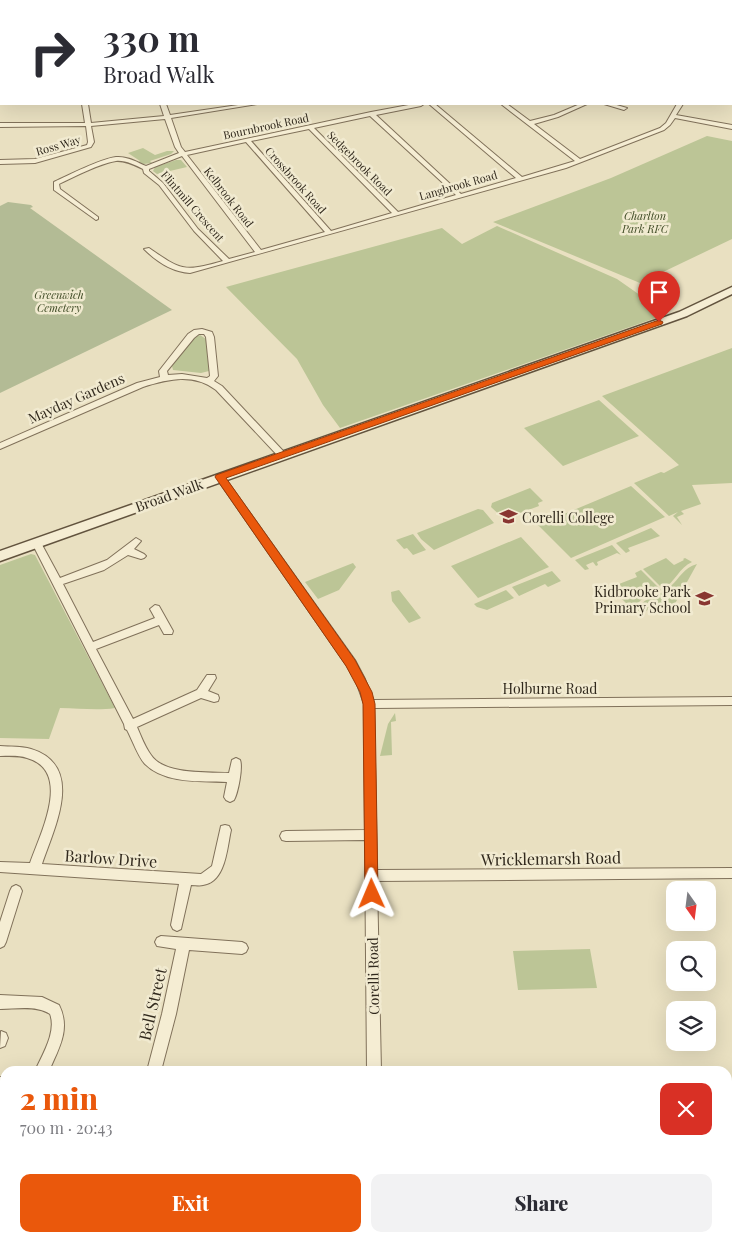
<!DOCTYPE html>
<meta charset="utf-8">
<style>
:root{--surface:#fff;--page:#f2f2f3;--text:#2b2b33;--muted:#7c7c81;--accent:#ea580c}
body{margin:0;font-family:"Playfair Display",serif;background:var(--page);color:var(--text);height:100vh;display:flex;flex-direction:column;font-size:19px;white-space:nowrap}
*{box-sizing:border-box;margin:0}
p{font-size:16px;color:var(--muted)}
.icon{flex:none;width:28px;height:28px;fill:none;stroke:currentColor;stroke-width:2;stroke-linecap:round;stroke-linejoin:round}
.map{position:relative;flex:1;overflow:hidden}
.details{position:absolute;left:0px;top:1066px;width:732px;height:176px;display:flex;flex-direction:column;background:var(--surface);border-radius:15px 15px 0 0;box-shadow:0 5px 20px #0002}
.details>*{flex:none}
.top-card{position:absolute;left:0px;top:0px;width:732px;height:105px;box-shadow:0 5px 20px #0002;background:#fff;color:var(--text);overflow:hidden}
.needle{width:32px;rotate:166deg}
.tools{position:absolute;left:666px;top:881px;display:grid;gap:10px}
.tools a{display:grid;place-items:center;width:50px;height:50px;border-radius:10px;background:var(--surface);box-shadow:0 5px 20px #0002;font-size:25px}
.pin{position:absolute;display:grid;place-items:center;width:42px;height:42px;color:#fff;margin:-51px -21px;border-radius:50% 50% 50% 0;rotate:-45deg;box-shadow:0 0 5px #0007}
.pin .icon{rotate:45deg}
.me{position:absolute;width:55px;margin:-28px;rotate:359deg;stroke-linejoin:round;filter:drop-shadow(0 0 4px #0008)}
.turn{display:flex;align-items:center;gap:18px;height:105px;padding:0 20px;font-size:22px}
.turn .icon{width:65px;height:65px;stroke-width:2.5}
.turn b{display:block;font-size:35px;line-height:42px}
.round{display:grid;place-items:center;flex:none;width:52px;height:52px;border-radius:10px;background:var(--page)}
.head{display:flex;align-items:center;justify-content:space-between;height:85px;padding:0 20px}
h1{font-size:30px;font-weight:800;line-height:38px;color:var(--accent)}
.cta{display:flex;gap:10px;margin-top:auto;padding:10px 20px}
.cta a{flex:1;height:58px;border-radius:10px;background:var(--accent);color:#fff;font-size:20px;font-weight:800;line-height:58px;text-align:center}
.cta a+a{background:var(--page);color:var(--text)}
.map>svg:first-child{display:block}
</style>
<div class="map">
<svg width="732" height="1242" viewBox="0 0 732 1242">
<rect width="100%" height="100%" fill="#e9e0c1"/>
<path fill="#bcc596" d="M707 136 732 141V239L640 283 493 222 611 178Z
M143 148 155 155 167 151H174L171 154 150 161 152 163 144 164 137 163 140 161 128 153Z
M176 160H181L187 167 157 174 153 171 155 167Z
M497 226 617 279 667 314 340 428 323 405 297 359 226 287 442 228 462 244Z
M200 335 206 339 209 371 201 373 173 370 172 366 193 338Z
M732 348V483L692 485 701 504 681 511 684 514 677 517 682 525 673 516 678 512 669 516 634 483 661 472 664 473 679 465 602 396Z
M599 400 639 436 563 466 524 428Z
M631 486 665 517 571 558 538 525Z
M530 488 543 501 538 503 539 506 504 519 491 507 492 503 497 501Z
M478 509 483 510 494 523 434 550 421 539 417 533Z
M651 528 660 536 628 548 630 551 626 553 616 543Z
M413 534 426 550 413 555 407 548 404 549 396 540Z
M521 537 549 567 478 598 451 566Z
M612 545 621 555 617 553 597 562 598 565 596 566 593 562 586 565 589 569 585 570 575 560Z
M31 554 35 555 115 708C96 711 79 708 60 708L49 739 0 738V565Z
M666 558 674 565 684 560 683 559 685 558 692 562C679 568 675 582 663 589L643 569Z
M353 563 356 567 339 590 318 599 305 582Z
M697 564 672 609 656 607 635 615 633 614C647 593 655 600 670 587 680 578 683 568 697 564Z
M641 570 661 590 645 596 632 609 621 598 629 594 619 584 637 577 635 573Z
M552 571 561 581 548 587 545 584 519 596 512 587Z
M399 590 421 618 409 623 392 601 391 592Z
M506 590 514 598 487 610 477 607 474 604Z
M395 713 396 721 391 722 392 755 380 756 388 724Z
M590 949 597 988 518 990 513 951Z"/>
<path fill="#b3bb95" d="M8 202 31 205 33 207 30 208 172 310 0 393V206Z"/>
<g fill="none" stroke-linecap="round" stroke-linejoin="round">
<defs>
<path id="street" d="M127 0H131V1H127Z
M372 0H379V1H373Z
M446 0H453V1H447Z
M606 0H614V1H607Z
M731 13H732V17H731Z
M1 29V33L0 34V30Z
M0 46H1V50H0Z
M731 51H732V55H731Z
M0 74H1V78H0Z
M731 93H732V97H731Z
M82 104H88L91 123 164 116 160 104H166L170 115 245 104H257L171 118 181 147 185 152 371 112 414 104H424L421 106 376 115 461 194 516 178 429 104H435L522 177 575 161 501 104H507L530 121 554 115 580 104H587L558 117 534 124 580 159 660 128 666 123 677 104H683L676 115 732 125V129L675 118 670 125 664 130 566 168 190 273C172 272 156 261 144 249L149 248C182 271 184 272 223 261L194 231 159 185 144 173 143 169C135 165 125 160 116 161 98 164 76 176 59 184L60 189 98 217V219L96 220 54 190V182C69 175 100 159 116 157 127 156 137 162 146 166L179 153 175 147 165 119 91 126 94 142 91 147 35 163 0 164V160L35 159 87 145 88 142 86 126 0 127V123H85ZM370 116 456 195 398 212 314 128ZM309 129 392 213 331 231 251 141ZM246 142 325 232 261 250 187 155ZM182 156 255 252 229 259 198 229 163 183 149 171V169Z
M604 104H613L627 108 624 110Z
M202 329 212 332 214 337 218 376 214 381 222 386 285 453 286 455 285 457H279L216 390C193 373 169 379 143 387L0 449V443L137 383 160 377 159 371 188 334 194 330ZM199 334H204L206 337 210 376 207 378 182 374 168 375 167 371 194 338Z
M220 474 223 475 355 660 365 679 373 700 732 697V705L374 708 377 870 732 868V878L377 881 381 1071H367L365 840 286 841 282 840 280 836 282 832 286 831 365 830 364 704 355 679 347 666 217 479 216 477 217 475Z
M136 538 141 541 134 549 144 554 146 556 144 558 141 559 128 555 104 570 63 584 93 642 155 618 150 609 155 605 159 606 173 631 172 634H164L159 625 96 649 133 719 197 690 207 675H215L216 678 208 691 218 695 219 698 218 701 214 702 201 698 137 727C141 736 145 747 151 755 164 775 208 772 229 773L232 760 236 758 240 760C243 767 238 793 234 800L230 802 226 800 224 797 227 782C201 781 165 784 145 764 138 757 132 739 127 730L125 729 124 724 32 543 37 540 40 541 60 578 107 560Z
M0 746C10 747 21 746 31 749 86 766 54 828 42 864L201 874 212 866 221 826 225 825 229 826 231 830C227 847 226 882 203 885 200 886 195 885 191 885L181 929 177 931 173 929 171 925 179 884 0 872V862L30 863C40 834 73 771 27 758 19 755 9 756 0 756Z
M16 885 20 887 22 891 6 942 4 946 0 948V922L10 891 12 887Z
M161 936 242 942 246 944 248 948 246 952 242 954 189 950 176 1014 161 1071H147L162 1014 176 949 157 946 155 942 157 938Z
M0 995 42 997 59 1005C71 1029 59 1048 49 1071H35C42 1055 57 1032 50 1014 36 1005 16 1009 0 1009Z
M1 1031 6 1033 8 1038 5 1046 0 1048Z
M0 1077H5V1091H0Z
M728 1088H732V1102H728Z
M5 1183V1213L0 1215V1185Z
M362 1238H377L378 1242H362Z"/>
<path id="secondary" d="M0 1H3L1 5H0Z
M731 69H732V73H731Z
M732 287V294L687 316 0 561V551L679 312Z"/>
</defs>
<use href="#street" stroke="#80715a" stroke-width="2"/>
<use href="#secondary" stroke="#62533e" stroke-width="3"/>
<use href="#street" fill="#f5edd3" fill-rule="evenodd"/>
<use href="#secondary" fill="#f5edd3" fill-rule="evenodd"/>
</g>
<path fill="#ea580c" stroke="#983908" d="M659 320 663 322 662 324 226 478 355 660 372 692 375 704 378 894 376 898 372 900 367 898 365 894 363 704 360 692 346 666 215 477 216 475Z"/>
<defs>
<symbol id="school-bare" viewBox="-9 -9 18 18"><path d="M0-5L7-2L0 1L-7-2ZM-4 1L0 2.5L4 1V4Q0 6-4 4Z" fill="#893631" stroke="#f1ead0" stroke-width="2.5" paint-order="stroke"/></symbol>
</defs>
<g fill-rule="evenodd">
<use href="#school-bare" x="496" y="504" width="25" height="25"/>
<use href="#school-bare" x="692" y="586" width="25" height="25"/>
</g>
<g text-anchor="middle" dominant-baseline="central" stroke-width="5" stroke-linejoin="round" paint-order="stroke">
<g font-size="11" fill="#31291d" stroke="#f1ead0">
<text transform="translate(266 126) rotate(-12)">Bournbrook Road</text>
<text transform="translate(58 145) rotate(-16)">Ross Way</text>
<text transform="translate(360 163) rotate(45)">Sedgebrook Road</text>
<text transform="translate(296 180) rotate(48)">Crossbrook Road</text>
<text transform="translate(458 185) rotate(-16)">Langbrook Road</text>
<text transform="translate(229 197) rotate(52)">Kelbrook Road</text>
<text transform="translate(193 206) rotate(49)">Flintmill Crescent</text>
</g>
<g font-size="11" font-style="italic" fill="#404c26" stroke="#f1ead0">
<text x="645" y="215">Charlton<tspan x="645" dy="13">Park RFC</tspan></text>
<text x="59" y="294">Greenwich<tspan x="59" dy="13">Cemetery</tspan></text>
</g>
<g font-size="14" fill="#31291d" stroke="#f1ead0">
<text transform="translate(76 398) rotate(-24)">Mayday Gardens</text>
<text transform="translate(169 495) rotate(-20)">Broad Walk</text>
<text x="550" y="688">Holburne Road</text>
<text transform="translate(373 976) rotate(-91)">Corelli Road</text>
</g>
<g font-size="14" fill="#31291d" stroke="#f1ead0" text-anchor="start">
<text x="522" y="517">Corelli College</text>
<text x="691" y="591" text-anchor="end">Kidbrooke Park<tspan x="691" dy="16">Primary School</tspan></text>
</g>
<g font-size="16" fill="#31291d" stroke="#f1ead0">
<text transform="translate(111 858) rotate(4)">Barlow Drive</text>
<text transform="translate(551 858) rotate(-1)">Wricklemarsh Road</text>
<text transform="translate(152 1004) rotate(-77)">Bell Street</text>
</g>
</g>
</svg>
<div class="tools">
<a><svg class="needle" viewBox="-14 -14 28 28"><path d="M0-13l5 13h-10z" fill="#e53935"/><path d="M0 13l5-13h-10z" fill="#7c7c81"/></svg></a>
<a><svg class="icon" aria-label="search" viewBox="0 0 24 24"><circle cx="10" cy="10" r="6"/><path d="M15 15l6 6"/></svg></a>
<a><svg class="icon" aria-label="layers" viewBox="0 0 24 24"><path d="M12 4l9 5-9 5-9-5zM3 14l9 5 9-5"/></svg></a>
</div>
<div class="pin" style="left:659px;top:322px;background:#d93025"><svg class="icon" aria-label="arrive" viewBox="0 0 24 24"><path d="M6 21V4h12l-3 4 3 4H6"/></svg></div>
<svg class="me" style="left:372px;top:894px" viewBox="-20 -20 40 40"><path d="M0-17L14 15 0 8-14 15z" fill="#ea580c" stroke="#fff" stroke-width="4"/></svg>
<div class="top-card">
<div class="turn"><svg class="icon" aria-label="right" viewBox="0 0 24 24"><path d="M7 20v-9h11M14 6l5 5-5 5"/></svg><div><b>330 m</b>Broad Walk</div></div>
</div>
<section class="details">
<div class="head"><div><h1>2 min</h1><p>700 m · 20:43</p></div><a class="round" style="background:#d93025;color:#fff"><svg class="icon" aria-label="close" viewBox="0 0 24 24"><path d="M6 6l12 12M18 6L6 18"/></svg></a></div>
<div class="cta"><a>Exit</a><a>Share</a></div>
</section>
</div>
